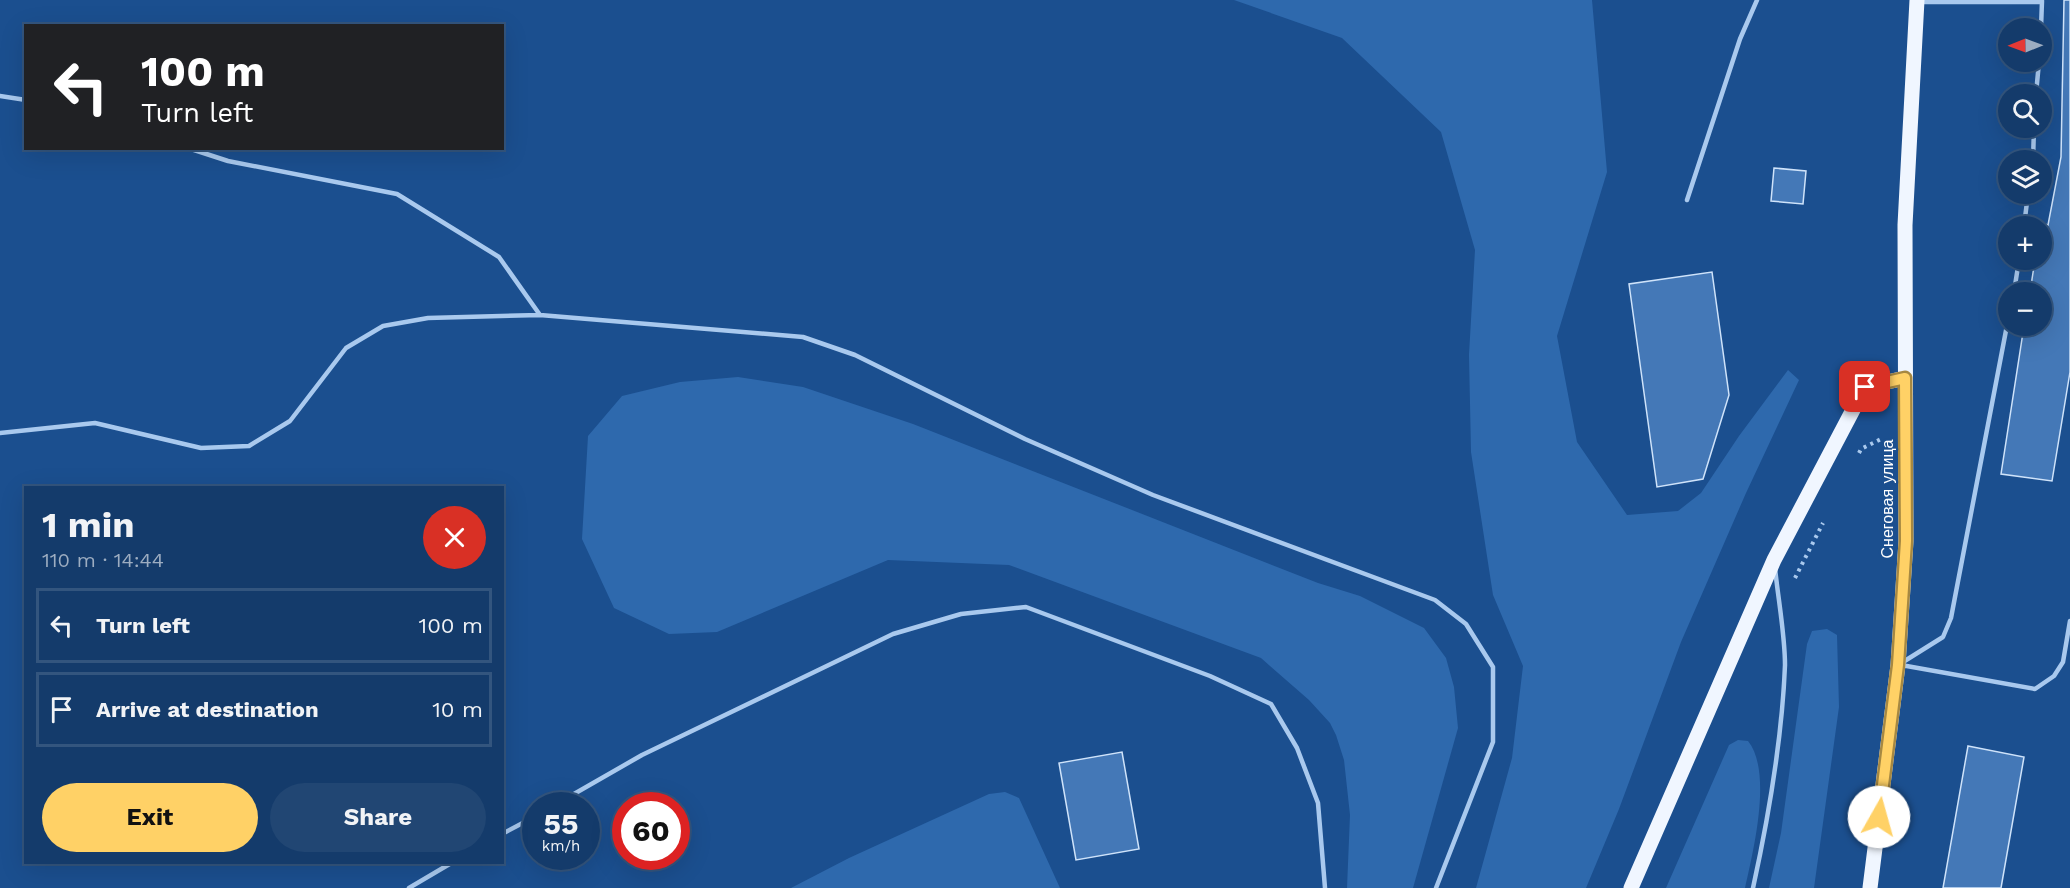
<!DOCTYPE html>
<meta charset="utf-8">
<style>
:root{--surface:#143b6b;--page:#214673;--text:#f1f3f6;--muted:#9dadc1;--line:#33557e;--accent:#ffd166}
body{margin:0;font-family:"Work Sans",sans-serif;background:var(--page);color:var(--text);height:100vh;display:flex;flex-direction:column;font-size:22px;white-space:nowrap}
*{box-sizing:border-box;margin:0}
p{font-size:20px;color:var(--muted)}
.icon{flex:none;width:33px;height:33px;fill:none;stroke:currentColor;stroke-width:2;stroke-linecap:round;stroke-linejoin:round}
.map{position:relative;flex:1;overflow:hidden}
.panel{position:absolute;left:24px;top:486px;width:480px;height:378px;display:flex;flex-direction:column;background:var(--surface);border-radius:0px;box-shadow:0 6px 24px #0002,0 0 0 2px var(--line)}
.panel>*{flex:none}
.guide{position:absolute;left:24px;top:24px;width:480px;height:126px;border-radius:0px;box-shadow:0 6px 24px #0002,0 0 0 2px var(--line);background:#202124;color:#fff;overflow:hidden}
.needle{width:39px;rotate:269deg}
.tools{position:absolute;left:1998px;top:18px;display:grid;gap:12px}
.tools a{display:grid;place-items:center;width:54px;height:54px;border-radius:50%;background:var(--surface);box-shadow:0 6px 24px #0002,0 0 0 2px var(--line);font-size:30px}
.speed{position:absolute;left:522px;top:792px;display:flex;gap:12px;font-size:30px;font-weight:700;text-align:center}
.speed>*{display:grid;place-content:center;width:78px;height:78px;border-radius:50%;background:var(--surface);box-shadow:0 6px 24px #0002,0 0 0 2px var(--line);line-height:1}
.speed small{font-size:15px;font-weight:400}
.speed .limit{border:9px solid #d22;background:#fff;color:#111}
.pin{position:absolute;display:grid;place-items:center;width:51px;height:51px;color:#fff;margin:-26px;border-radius:12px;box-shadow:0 3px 9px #0006}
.me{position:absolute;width:66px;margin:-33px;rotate:7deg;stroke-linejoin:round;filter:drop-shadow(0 0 4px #0008)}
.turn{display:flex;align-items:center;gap:21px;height:126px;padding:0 18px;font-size:27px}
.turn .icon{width:78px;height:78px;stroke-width:2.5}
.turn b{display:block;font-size:42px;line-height:51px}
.round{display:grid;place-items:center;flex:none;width:63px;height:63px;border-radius:32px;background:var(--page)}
.head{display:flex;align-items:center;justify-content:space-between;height:102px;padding:0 18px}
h1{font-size:36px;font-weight:700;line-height:45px}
.primary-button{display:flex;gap:12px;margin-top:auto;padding:12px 18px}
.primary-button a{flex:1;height:69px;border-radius:36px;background:var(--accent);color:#111;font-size:24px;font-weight:700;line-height:69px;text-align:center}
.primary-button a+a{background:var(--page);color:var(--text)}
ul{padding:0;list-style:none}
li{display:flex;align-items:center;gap:18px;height:75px;margin:0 12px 9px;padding:0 6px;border:3px solid var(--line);border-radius:0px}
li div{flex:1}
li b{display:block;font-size:22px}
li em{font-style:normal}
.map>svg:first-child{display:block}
</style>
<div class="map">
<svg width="2070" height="888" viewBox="0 0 2070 888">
<rect width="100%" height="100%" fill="#1b4f8f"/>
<path fill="#2e69ad" d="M1234 0H1592L1607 172 1557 336 1577 442 1627 515 1678 511 1701 493 1739 436 1788 370 1799 380 1746 493 1681 642 1619 809 1586 888H1476L1512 758 1523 666 1493 595 1471 452 1469 355 1475 250 1441 132 1342 38Z
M738 377 803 387 913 424 1318 583 1360 596 1424 628 1446 658 1454 687 1458 728 1413 888H1347L1350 815 1344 760 1336 735 1330 723 1309 700 1261 658 1009 565 888 560 717 632 669 634 614 608 582 539 588 436 622 396 680 382Z
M1827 629 1837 635 1839 707 1814 888H1769L1781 833 1807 644 1812 631Z
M1738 740 1748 741C1773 772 1753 852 1745 888H1666L1729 745Z
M1005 792 1019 798 1060 888H791L849 858 989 794Z"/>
<path fill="#4478b7" stroke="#cfe3fa" stroke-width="1.5" d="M2064 0H2070V372L2052 481 2001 474 2024 326H2042V292H2030L2035 260H2042L2041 223 2048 225 2061 157Z
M1774 168 1806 171 1803 204 1771 201Z
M1712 272 1729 395 1703 479 1657 487 1629 284Z
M1968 746 2024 757 2001 888H1943Z
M1122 752 1139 849 1076 860 1059 763Z"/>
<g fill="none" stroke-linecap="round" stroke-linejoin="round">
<path stroke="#a9c9ee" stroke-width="4" stroke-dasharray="3 4.5" stroke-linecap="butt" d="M1859 453 1861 449 1883 438
M1795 578 1823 523"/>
<path stroke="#a9c9ee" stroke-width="4.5" d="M1919 2H2042
M2041 28 2042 1
M2036 94 2039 62
M0 96 26 100
M188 148 228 161 397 194 499 257 540 315 803 337 855 355 1025 439 1153 495 1435 600 1466 624 1493 667V742L1436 888
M2033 160 2034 128
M1687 200 1740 39 1757 0
M2024 226 2028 194
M2014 292 2019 260
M0 433 95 423 201 448 249 446 290 421 346 348 383 326 428 318 540 315
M1903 662 1943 637 1951 618 2008 320
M1901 665 2035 689 2054 676 2063 662 2070 621
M553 806 642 755 893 634 961 614 1026 607 1210 676 1271 704 1297 748 1318 803 1325 888
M502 834 536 816
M409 888 453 862
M1753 888C1769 815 1782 740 1785 665 1785 635 1778 598 1775 568"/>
<path stroke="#f0f6ff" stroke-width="15" d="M1631 888 1774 560 1865 387 1905 378
M1870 888 1898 665 1906 541 1905 225 1917 0"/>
</g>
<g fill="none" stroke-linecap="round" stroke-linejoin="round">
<defs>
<path id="route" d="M1865 387 1905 378 1906 541 1898 665 1879 817"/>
</defs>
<use href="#route" stroke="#a68842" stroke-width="15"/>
<use href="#route" stroke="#ffd166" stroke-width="10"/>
</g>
<g text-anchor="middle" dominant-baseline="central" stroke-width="4.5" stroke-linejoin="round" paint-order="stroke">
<g font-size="16" fill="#fff" stroke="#1b4f8f">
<text transform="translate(1887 499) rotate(-90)">Снеговая улица</text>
</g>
</g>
</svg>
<div class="tools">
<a><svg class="needle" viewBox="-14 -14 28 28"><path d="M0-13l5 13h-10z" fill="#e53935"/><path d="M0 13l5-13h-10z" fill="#9dadc1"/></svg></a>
<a><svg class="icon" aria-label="search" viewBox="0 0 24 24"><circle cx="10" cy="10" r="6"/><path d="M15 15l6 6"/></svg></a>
<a><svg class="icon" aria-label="layers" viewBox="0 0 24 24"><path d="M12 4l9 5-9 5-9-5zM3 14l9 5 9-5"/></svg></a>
<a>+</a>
<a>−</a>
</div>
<div class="speed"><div>55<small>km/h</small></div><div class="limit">60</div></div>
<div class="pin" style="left:1865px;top:387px;background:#d93025"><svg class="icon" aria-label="arrive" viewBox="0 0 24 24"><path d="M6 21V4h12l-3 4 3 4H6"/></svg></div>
<svg class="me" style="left:1879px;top:817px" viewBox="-20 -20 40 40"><circle r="19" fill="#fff"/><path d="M0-13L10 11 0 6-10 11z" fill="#ffd166"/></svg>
<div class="guide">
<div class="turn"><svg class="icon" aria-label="left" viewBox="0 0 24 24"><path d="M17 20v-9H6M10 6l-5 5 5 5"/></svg><div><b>100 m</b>Turn left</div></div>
</div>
<section class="panel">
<div class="head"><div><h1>1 min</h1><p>110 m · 14:44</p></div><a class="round" style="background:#d93025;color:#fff"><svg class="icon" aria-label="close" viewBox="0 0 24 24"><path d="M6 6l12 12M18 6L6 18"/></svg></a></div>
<ul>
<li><svg class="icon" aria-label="left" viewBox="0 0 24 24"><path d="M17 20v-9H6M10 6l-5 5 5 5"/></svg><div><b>Turn left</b></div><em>100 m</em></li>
<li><svg class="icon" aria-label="arrive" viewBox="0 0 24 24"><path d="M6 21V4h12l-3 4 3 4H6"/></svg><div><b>Arrive at destination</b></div><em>10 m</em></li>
</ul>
<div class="primary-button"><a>Exit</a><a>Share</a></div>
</section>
</div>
